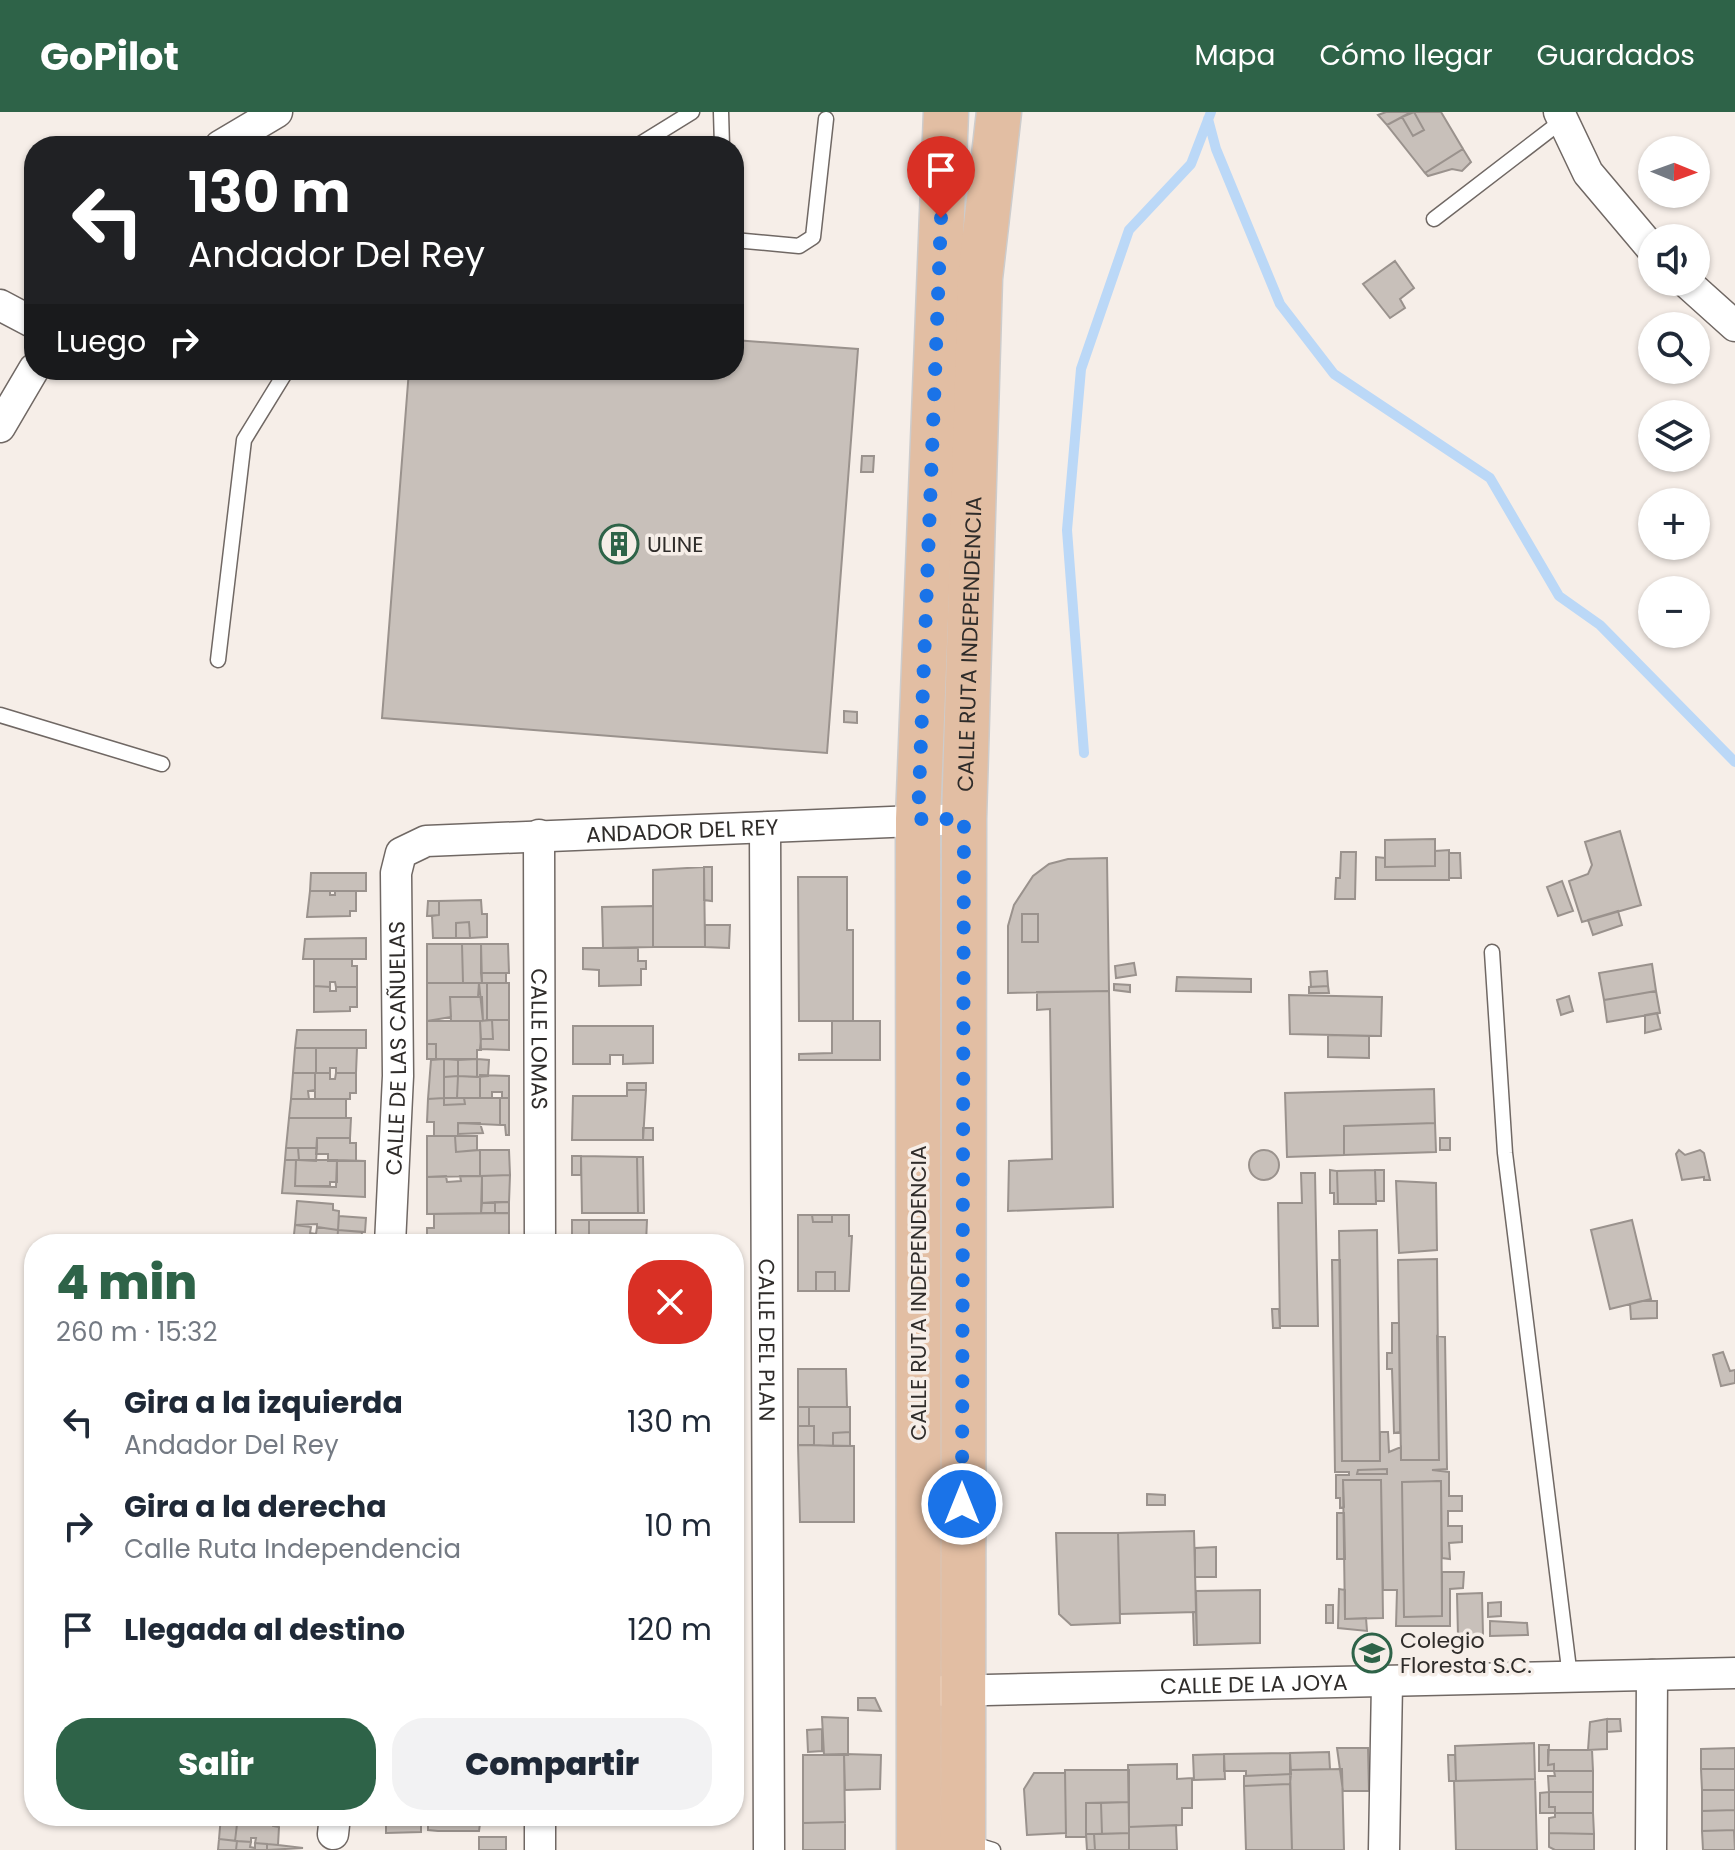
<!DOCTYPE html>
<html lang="es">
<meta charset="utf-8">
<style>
:root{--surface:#fff;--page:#f2f2f3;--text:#1f2937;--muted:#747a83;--accent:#2e6348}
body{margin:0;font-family:Poppins,sans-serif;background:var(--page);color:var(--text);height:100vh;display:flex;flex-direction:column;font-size:30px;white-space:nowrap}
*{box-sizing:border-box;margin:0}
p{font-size:26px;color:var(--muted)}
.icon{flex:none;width:44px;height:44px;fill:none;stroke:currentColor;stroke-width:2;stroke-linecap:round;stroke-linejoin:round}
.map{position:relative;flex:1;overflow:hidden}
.panel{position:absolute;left:24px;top:1122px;width:720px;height:592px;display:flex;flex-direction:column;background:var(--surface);border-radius:32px;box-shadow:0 2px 6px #0004}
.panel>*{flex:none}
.banner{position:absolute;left:24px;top:24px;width:720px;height:244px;border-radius:32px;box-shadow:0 2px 6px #0004;background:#202124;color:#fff;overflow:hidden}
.needle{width:52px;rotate:91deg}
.controls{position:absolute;left:1638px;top:24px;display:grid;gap:16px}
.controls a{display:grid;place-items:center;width:72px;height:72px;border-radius:50%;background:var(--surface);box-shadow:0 2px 6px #0004;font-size:40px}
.pin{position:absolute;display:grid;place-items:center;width:68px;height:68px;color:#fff;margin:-82px -34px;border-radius:50% 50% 50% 0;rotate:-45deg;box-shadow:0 0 8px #0007}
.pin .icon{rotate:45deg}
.me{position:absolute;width:88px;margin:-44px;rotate:0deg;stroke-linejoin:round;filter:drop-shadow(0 0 6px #0008)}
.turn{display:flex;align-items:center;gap:28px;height:168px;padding:0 32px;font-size:36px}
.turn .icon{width:104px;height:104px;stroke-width:2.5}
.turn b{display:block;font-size:56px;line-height:68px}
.then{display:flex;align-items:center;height:76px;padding:0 32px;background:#0003;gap:16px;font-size:30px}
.round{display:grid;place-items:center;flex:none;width:84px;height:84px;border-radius:32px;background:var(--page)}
.overview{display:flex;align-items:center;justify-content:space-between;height:136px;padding:0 32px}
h1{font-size:48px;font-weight:800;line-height:60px;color:var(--accent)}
.action{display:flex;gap:16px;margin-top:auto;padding:16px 32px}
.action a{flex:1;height:92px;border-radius:32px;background:var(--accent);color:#fff;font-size:32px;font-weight:800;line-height:92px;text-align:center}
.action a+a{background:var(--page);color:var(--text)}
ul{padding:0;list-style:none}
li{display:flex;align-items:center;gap:24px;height:104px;padding:0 32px}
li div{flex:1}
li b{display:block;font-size:30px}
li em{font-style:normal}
header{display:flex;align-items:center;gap:48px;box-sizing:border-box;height:112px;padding:0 40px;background:var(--accent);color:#fff}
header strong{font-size:38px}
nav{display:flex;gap:44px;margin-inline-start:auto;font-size:28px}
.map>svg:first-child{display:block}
</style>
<header>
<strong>GoPilot</strong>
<nav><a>Mapa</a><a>Cómo llegar</a><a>Guardados</a></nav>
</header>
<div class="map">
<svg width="1735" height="1738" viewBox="0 0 1735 1738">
<rect width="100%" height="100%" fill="#f6eee8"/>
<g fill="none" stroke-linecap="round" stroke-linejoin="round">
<path stroke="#bbd8f7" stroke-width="10" d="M1208 7 1216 37 1280 192 1334 262 1490 366 1559 484 1600 513 1735 650
M1084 641 1067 418 1081 257 1129 118 1191 52 1211 0"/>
</g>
<path fill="#c8c0ba" stroke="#9a928d" stroke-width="2" fill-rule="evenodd" d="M1386 0H1411L1387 13 1378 3Z
M1414 0 1424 18 1413 24 1402 5Z
M1414 0H1441L1463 37 1425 61 1387 13 1402 5 1413 24 1424 18Z
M1463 37 1471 50 1462 59 1452 57 1428 64 1425 61Z
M1395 149 1414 176 1400 187 1405 196 1390 206 1363 172Z
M734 228 858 237 827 641 382 606 409 258H734Z
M862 344H874L873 360H861Z
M844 599 857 600V611L844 610Z
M1620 719 1641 793 1582 810 1569 769 1588 762 1592 753 1585 730Z
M1435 727V754L1385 755V728Z
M1449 738V768H1376V745L1385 746V755L1435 754V739Z
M1341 740H1356L1355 787H1335L1336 766H1340Z
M1449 741H1460L1461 766H1449Z
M1107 746 1109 879 1008 881V814L1014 793 1033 764 1049 752 1068 747ZM1022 802H1038V830H1022Z
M704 755 705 835H653V758Z
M704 755H712V789L704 788Z
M311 761H366V779H310Z
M798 765H847V818H853V909H799Z
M1562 769 1573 799 1558 804 1547 775Z
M310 779H330V783H335V779H356V799H350V804L307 805Z
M481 788 482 802H487V825L470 826 469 810 456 811V826H433L432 804 439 803V789Z
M428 789H439V803L427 804Z
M653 794V835L603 836 602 795Z
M1618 799 1622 813 1593 823 1588 808Z
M1022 802H1038V830H1022Z
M469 810 470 826H456V811Z
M705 813H730L729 836 705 835Z
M366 826V847H303L305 827Z
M427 832H462L463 871H427Z
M462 832H481L482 871H463Z
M481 832H508L509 861H481Z
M583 836H638V849H646V857H641V873L599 874V858L583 857Z
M314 847H352V854H357V875H336L335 870H330V875L314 874Z
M1134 851 1136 863 1116 866 1115 854Z
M1652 852 1656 879 1604 888 1599 861Z
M1327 859 1328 874 1311 875 1310 860Z
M481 861H506V871H482Z
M1177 865 1251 867V880L1176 879Z
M427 871H479L478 885H450L451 905 427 909Z
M479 871H487V908L483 909Z
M487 871H509V908H487Z
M1114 872 1130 873V880L1114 878Z
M314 874 330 875V879H336V875H357V895H350V899L314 900Z
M1328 874 1329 881H1309V875Z
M1109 879 1113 1095 1008 1099 1009 1049 1052 1047 1050 897 1037 898V880Z
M1656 879 1660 901 1607 910 1604 888Z
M1289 883 1382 885 1381 924 1290 922Z
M1569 884 1573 899 1561 903 1557 888Z
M450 885H482L483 909H451Z
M1657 901 1661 917 1645 921V903Z
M492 908 493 927H481L480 909Z
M492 908H509V938L480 937 481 927H493Z
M427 909H480L481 938H477V947H436V932H427Z
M832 909H880V948H799V942L832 941Z
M573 914H653V951L623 952V943H610V952H573Z
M297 918H366V936H295Z
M1328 923 1369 924V946L1328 945Z
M427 932H436V947H427Z
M295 936H316V961H293Z
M316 936H357L356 961H336V956H330V961H316Z
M444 947V986L428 987 431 948Z
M444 947 458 948V964L444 965Z
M477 947V965L458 964V948Z
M477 947 489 948 488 964 477 965Z
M293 961H315V978L308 979 309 987H291Z
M315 961H330V967H335L336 961H356V981H350V987H315Z
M480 963 509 964V986H502V980H492V986H480Z
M458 964 457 986H444V965Z
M458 964 480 965V986H457Z
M627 971H646V978H627Z
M1434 977 1435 1011 1344 1014V1043L1287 1045 1285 981Z
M627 978H646L643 1028H572L573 984H627Z
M444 986H464L465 992 444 993Z
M444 986V993L465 992 464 986H500V1013L458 1011V1024H434V1010H427L428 987Z
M500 986H509V1023H506L505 1013H500Z
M291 987H346V1006H289Z
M289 1006H351L350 1026H317V1036H286Z
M458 1011H480L483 1021 458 1022Z
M1435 1011 1436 1040 1344 1043V1014Z
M643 1016H653V1028H643Z
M427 1024H455L456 1040 480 1038V1064L427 1065Z
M455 1024H477V1038L456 1040Z
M317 1026H350V1031H356V1049H328V1042H316Z
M1440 1026H1450V1038H1440Z
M286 1036H298L299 1048H285Z
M298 1036H317L316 1049 299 1048Z
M1249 1053a15 15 0 1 1 30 0a15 15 0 1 1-30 0Z
M480 1038H509L510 1063 480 1064Z
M1679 1038 1685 1043 1700 1038 1704 1041 1710 1068H1704V1065L1682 1068 1676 1042Z
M572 1044H581V1063H572Z
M581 1044 637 1045 638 1101H582Z
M637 1045H643L644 1101H638Z
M285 1048H296L295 1074 336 1075 337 1048 365 1049V1085L282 1081Z
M296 1048H337V1070H330V1074H295Z
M1330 1058 1337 1059 1338 1092H1334V1081H1330Z
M1375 1058 1376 1092H1338L1337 1059Z
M1375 1058H1384V1089H1376Z
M1301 1061H1315L1318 1214H1280L1278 1091H1302Z
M510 1063 509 1090 482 1091V1064Z
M446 1064 447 1070 461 1069 460 1064H482L481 1101 427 1102V1065Z
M1396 1069 1436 1071 1437 1138 1399 1141Z
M297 1089 333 1092V1098L339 1099 338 1118 317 1115V1112L295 1113Z
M495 1090V1101H481L482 1091Z
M495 1090H509V1101H495Z
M509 1101V1132H427V1116H434V1102Z
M798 1103H812L813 1110H832V1103H849V1124H852L849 1179H835V1160H816V1179H798Z
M812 1103H832V1110H813Z
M339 1104 366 1106 365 1120 338 1118Z
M572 1108H589V1127L575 1128 572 1132Z
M589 1108H647L646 1132H589Z
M1632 1108 1651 1187 1610 1197 1591 1118Z
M295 1113 311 1115 310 1121 316 1122 317 1115 338 1118 337 1132H293Z
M338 1118 362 1120 361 1132H337Z
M1377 1118 1380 1349H1342L1339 1119Z
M1437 1147 1439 1348H1401L1398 1148Z
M1332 1148H1340L1342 1349H1380V1320H1388L1389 1340 1401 1335V1348H1439L1437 1224 1445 1225 1447 1357 1432 1358 1449 1360V1384H1462V1399H1448V1414H1462V1430L1449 1431 1450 1447 1442 1446 1441 1369 1402 1370 1404 1505 1442 1504V1460H1464L1463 1476 1450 1477V1514H1396L1397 1478H1383L1381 1368H1343L1344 1395 1340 1396V1386H1336V1363H1349V1360H1335ZM1387 1357V1362H1357L1358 1358Z
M816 1160H835V1179H816Z
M1642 1189H1657V1206L1631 1207 1630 1192Z
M1272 1197H1279L1280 1216H1273Z
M1392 1211H1399L1400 1320 1394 1321 1392 1257H1387V1241H1392Z
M1723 1240 1730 1259 1735 1258V1271L1721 1274 1713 1243Z
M798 1257H846L847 1295H798Z
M798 1295H809V1314H798Z
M809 1295H850V1320L833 1321V1334L814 1333V1314H809Z
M798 1314H814V1333H798Z
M850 1320V1334H833V1321Z
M798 1333 854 1334V1410H800Z
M1387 1357V1362H1357L1358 1358Z
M1343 1368H1381L1383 1506 1345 1507Z
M1441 1369 1442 1504 1404 1505 1402 1370Z
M1147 1382 1165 1383V1393H1147Z
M1337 1401H1344L1345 1447H1337Z
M1194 1419 1196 1500 1120 1502 1118 1421Z
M1056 1421H1118L1120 1511 1071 1513 1059 1502Z
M1216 1435V1465H1195V1436Z
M1339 1477 1345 1478V1507L1366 1506 1367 1519 1338 1516Z
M1260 1478V1531L1197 1533 1196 1479Z
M1482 1481 1483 1523 1458 1524 1457 1482Z
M1501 1490V1504L1488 1505V1491Z
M1326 1493H1333V1511H1326Z
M1193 1500H1196L1197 1533H1194Z
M1490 1509 1527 1511 1528 1523 1490 1524Z
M858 1586H875L881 1599 858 1598Z
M822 1605 848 1606V1643H824Z
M1607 1607V1637L1588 1638 1590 1610Z
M1607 1607H1620L1621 1619 1607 1620Z
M822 1617V1639L808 1640 807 1618Z
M1534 1631 1535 1667 1456 1669 1455 1634Z
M1539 1633H1549L1548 1653 1554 1652V1659H1539Z
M1337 1636H1368L1369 1679H1343Z
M1735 1636V1657H1701V1637Z
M1548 1638H1592L1593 1659H1554V1652L1548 1653Z
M1329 1640 1330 1657 1290 1658V1641Z
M1290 1641 1291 1662 1246 1664V1659H1224V1642Z
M844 1642 845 1710 803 1711V1643Z
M844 1642 881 1643 880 1677 845 1678Z
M1224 1642 1225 1667 1194 1668 1193 1643Z
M1448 1643H1455L1456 1669H1449Z
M1177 1652V1667L1192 1666V1696H1182V1713L1129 1715 1128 1653Z
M1342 1657 1344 1738H1292L1290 1658Z
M1701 1657H1735V1678H1702Z
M1065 1658H1129V1690L1086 1691V1725H1066Z
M1554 1659H1593V1680H1549L1548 1664H1555Z
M1034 1661H1065L1066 1721 1027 1723 1024 1677Z
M1291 1662 1290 1672 1244 1674V1664Z
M1535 1667 1537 1738H1456L1454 1669Z
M1290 1672 1292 1738H1246L1244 1674Z
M1702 1678H1735V1698L1702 1699Z
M1549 1680V1695H1555V1701H1540V1681Z
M1549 1680H1593V1701H1555V1695H1549Z
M1129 1690V1721L1102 1722 1101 1691Z
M1086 1691H1101L1102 1722H1086Z
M1735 1698V1718L1702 1719V1699Z
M1555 1701H1593L1594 1722 1549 1721V1706L1555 1705Z
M221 1704H238L235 1729 219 1727Z
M238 1704 273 1707V1714L279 1715 278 1733 255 1731 256 1726H251V1730L235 1729Z
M379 1704H421V1720L386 1721V1713H379Z
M428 1704H481V1705L479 1719H438L428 1718Z
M845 1710V1738H803V1711Z
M1176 1713 1177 1738H1129V1715Z
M1734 1718 1735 1738H1703L1702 1719Z
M1129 1721V1738H1095L1094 1722Z
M1549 1721 1594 1722V1738H1555L1549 1735Z
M1086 1722H1094L1095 1738H1087Z
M479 1725H506V1738H479Z
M219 1727 237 1729 236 1738H218Z
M237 1729 251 1730 250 1735 255 1736V1731L267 1732V1738H236Z
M267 1732 278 1733 303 1736 267 1738Z"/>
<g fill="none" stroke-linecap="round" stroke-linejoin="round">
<defs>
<path id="lane" d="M721 0 722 34
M637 34 692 0
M1434 107 1563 8
M734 128 799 134 813 125 826 7
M218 548 244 328 287 258
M0 603 162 652
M1492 840 1505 1041 1570 1565
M967 1730 993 1738"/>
<g id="street">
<path d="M1559 0 1588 61 1652 137"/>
<path d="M220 34 277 0"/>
<path d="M1686 170 1735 214"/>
<path d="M0 193 34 211"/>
<path d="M0 315 34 257"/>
<path id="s1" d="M765 716 769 1738"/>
<path id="s2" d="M539 723 540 1132"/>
<path id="s3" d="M390 1132 398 964 396 761 401 741 426 729 964 707"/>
<path id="s4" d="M944 1579 1735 1561"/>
<path d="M540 1704V1738"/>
<path d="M333 1722 335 1704"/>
<path d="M1384 1738 1387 1571"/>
<path d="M1651 1738 1652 1563"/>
</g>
<g id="primary">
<path d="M919 1738 918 707 946 0"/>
<path id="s5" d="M963 1738 964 707 980 166 999 0"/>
</g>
</defs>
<use href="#lane" stroke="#706864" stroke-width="17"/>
<use href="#street" stroke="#706864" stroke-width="33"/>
<use href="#primary" stroke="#cdcccc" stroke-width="47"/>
<use href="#lane" stroke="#fff" stroke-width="14"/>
<use href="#street" stroke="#fff" stroke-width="30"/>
<use href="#primary" stroke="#e2bea3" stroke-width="44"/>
</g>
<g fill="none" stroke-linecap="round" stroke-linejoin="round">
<path stroke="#1a73e8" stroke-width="14" stroke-dasharray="0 25.2" d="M941 106 918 707H964L962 1392"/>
</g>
<defs>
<symbol id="building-ring" viewBox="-11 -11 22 22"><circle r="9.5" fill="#f6eee8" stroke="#2e6348" stroke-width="1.5"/><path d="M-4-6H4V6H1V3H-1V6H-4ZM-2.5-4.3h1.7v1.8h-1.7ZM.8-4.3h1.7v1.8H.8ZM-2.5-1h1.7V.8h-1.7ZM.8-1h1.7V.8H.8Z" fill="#2e6348"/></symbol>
<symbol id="school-ring" viewBox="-11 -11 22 22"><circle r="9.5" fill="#f6eee8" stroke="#2e6348" stroke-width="1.5"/><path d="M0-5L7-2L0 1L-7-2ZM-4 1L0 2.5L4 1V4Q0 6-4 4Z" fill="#2e6348"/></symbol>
</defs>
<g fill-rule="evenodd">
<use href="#building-ring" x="597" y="410" width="44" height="44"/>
<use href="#school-ring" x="1350" y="1519" width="44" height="44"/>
</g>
<g text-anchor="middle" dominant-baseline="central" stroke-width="7" stroke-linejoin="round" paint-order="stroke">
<g font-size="22" fill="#2f2c2a" stroke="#f6eee8" text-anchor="start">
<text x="647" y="432">ULINE</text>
<text x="1400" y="1528">Colegio<tspan x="1400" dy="25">Floresta S.C.</tspan></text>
</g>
<g font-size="22" fill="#2f2c2a" stroke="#f6eee8">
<text stroke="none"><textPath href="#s5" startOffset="1206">CALLE RUTA INDEPENDENCIA</textPath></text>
<text stroke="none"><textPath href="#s3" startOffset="676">ANDADOR DEL REY</textPath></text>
<text stroke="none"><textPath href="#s2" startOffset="204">CALLE LOMAS</textPath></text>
<text stroke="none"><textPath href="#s3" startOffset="196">CALLE DE LAS CAÑUELAS</textPath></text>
<text transform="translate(918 1181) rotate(-90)">CALLE RUTA INDEPENDENCIA</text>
<text stroke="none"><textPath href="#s1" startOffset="512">CALLE DEL PLAN</textPath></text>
<text stroke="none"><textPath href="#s4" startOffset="310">CALLE DE LA JOYA</textPath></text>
</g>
</g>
</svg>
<div class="controls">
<a><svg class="needle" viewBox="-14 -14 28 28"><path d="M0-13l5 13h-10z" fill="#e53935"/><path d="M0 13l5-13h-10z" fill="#747a83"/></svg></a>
<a><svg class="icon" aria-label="sound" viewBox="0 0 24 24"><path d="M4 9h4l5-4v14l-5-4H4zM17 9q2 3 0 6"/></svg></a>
<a><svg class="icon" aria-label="search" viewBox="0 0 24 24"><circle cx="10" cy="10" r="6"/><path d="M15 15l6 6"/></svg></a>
<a><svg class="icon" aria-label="layers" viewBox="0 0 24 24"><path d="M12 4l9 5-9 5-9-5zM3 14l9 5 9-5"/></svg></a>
<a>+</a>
<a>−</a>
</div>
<div class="pin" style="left:941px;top:106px;background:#d93025"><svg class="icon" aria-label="arrive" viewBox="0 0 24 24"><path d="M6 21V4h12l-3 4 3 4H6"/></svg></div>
<svg class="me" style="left:962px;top:1392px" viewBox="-20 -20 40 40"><circle r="17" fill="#1a73e8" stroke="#fff" stroke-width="3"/><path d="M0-11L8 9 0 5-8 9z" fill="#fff"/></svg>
<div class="banner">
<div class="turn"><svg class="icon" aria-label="left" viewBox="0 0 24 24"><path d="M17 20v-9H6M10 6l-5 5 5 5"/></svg><div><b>130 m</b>Andador Del Rey</div></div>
<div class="then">Luego<svg class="icon" aria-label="right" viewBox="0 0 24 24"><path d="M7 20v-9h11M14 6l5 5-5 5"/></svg></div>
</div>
<section class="panel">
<div class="overview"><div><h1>4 min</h1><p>260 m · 15:32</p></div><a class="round" style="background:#d93025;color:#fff"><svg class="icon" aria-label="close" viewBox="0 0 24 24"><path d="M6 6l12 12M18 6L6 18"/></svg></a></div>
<ul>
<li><svg class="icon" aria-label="left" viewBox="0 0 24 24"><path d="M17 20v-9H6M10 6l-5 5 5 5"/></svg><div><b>Gira a la izquierda</b><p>Andador Del Rey</p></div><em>130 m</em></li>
<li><svg class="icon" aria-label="right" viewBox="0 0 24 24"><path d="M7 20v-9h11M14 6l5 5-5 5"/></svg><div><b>Gira a la derecha</b><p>Calle Ruta Independencia</p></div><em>10 m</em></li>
<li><svg class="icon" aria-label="arrive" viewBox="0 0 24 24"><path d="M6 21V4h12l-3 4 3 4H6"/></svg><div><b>Llegada al destino</b></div><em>120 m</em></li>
</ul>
<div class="action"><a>Salir</a><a>Compartir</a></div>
</section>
</div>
